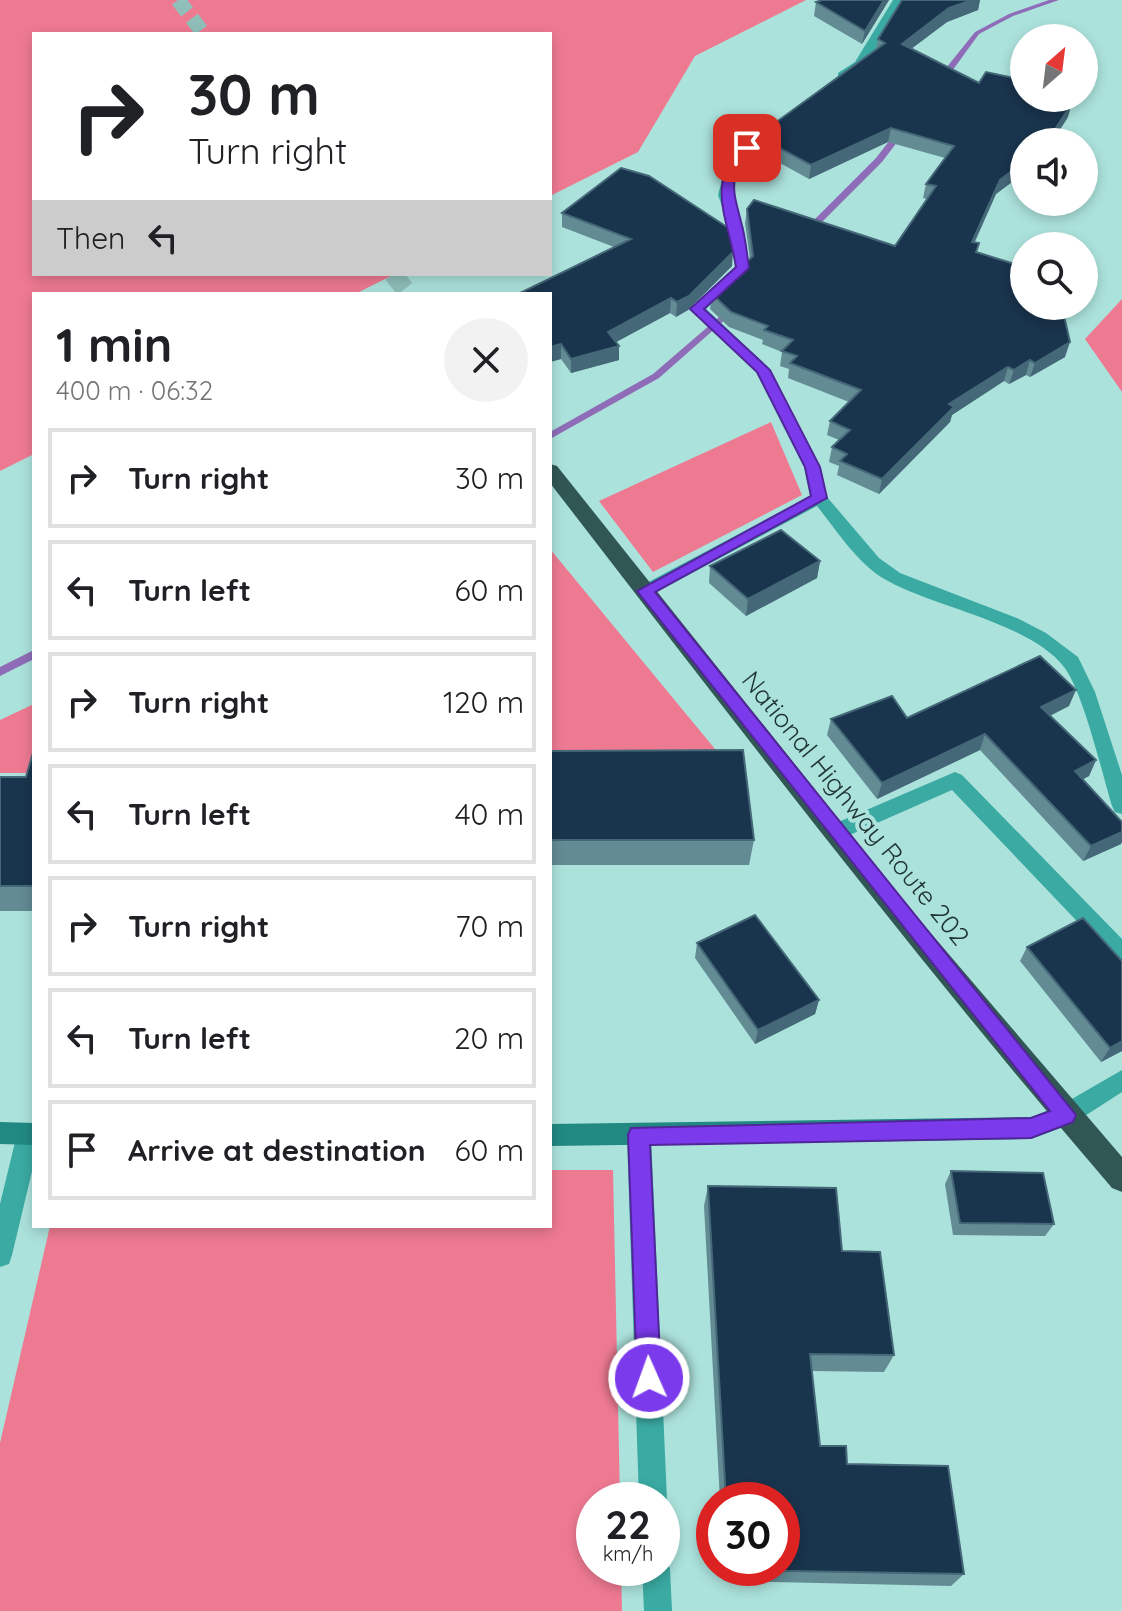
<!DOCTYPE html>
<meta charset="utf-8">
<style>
:root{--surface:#fff;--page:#f2f2f2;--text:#202124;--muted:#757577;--line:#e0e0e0}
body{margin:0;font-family:Quicksand,sans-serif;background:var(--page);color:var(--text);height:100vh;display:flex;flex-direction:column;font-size:30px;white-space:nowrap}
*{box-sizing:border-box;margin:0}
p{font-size:26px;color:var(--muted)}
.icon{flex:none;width:44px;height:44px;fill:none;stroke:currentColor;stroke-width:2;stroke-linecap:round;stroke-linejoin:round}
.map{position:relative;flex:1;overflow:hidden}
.panel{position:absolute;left:32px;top:292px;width:520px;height:936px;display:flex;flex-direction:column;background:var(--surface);border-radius:0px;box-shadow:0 4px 12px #0003}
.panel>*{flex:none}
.banner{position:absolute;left:32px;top:32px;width:520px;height:244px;border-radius:0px;box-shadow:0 4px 12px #0003;background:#fff;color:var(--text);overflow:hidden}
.needle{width:52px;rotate:28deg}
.buttons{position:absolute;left:1010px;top:24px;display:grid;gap:16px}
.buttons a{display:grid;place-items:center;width:88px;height:88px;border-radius:50%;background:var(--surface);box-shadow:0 4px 12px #0003;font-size:40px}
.speed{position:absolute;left:576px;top:1482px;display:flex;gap:16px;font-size:40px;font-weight:700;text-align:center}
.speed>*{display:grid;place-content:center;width:104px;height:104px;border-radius:50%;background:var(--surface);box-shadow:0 4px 12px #0003;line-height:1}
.speed small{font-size:20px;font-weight:400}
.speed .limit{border:12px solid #d22;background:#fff;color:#111}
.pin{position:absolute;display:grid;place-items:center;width:68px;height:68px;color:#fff;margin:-34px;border-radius:16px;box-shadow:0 4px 12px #0006}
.me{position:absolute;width:88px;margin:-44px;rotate:358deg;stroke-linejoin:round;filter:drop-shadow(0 0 6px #0008)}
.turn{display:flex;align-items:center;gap:28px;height:168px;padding:0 24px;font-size:36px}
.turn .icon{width:104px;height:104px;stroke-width:2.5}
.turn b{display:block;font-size:56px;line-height:68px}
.then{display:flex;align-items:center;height:76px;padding:0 24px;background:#0003;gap:16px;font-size:30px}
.round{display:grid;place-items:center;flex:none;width:84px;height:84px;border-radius:42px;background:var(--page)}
.headline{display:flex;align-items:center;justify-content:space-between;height:136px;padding:0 24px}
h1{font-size:48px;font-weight:700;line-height:60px}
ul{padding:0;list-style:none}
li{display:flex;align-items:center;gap:24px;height:100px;margin:0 16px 12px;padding:0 8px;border:4px solid var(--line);border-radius:0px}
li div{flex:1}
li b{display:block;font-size:30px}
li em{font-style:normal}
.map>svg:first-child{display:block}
</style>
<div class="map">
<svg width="1122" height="1611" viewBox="0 0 1122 1611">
<rect width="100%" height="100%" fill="#ace2dc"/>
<path fill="#ee7a92" d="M0 0H806L695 56 638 152 550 196V34H34V274H395L355 294H34V454L0 471Z
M1122 299V392L1085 339Z
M771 422 802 495 653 572 599 501Z
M550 549 729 766 550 767Z
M34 704V773H0V720Z
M550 1170H613L620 1500H594V1568H621L622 1611H0V1443L50 1226H550Z"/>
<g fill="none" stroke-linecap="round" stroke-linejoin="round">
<path fill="#8f6cb7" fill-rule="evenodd" d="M1049 0H1059L1013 16 979 34 944 82H938V78L975 32 1009 14Z
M897 131 904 133 882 162 809 235H803V231L876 158Z
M732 306 736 309 735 311 659 378 550 439V432L653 374Z
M34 650V659L0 676V667Z"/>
<path stroke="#90bfba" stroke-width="15" stroke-dasharray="15 8" stroke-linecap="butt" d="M178 0 204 34"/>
<path stroke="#90bfba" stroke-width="19" stroke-dasharray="19 10" stroke-linecap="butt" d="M393 274 409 294"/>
<path fill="#3aaaa2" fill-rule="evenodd" d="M893 0H905C892 21 864 81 838 79V73L855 62Z
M773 119 783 122 739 162 732 195 744 229 749 268 706 309 768 367 820 467 827 497 879 558 900 573 1019 619 1046 633 1078 657 1095 692 1122 775V814L1115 812 1112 806C1102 773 1083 691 1064 667 1030 623 937 608 888 581 859 566 838 532 817 506L651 595H639L636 591 639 587 810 496 804 467 756 372 690 309 735 267 730 229 718 195 727 161Z
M955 772 962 775 1122 939V962L1114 960 952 790 843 838H829L826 832 829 826Z
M1122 1070V1092L1074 1123 1066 1126 1058 1123 1054 1115 1058 1107Z
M29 1123 34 1125V1163L12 1255 9 1264 0 1267V1204L17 1134 21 1126Z
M639 1124 647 1127 651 1135 667 1500 662 1510V1500H639L627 1135 631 1127Z
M662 1556 670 1568 672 1611H644L642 1568H662Z"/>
<path fill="#218982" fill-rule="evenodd" d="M1066 1104 1074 1107 1078 1115 1074 1123 1031 1139 550 1146V1124L1031 1117Z
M0 1122 34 1123V1145L0 1144Z"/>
<path fill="#315754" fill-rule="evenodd" d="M550 464 557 466 911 910 1122 1157V1192L1112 1188C916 960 734 721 550 483Z"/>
</g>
<path fill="#628b94" d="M889 0 862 44 814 16 816 2Z
M902 0H980L978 10 947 22 911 49 979 83 1024 98 1068 117 1052 142H1024V166L1022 167 1020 176 996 194 975 242 977 252 1024 306 1065 357 1030 377 1026 375 1009 384 1004 381 952 415 950 422 879 494 837 475 839 466 829 462 832 447 839 440 827 435 830 421 849 402 788 378 789 369 780 366 782 352 762 344 763 340 729 327 710 309 712 294 750 259 745 223 747 209 895 246 927 199 923 198 926 184 945 158 888 142 809 179 756 150 757 136 876 49 878 39Z
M562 213 732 266 688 310 676 317 670 313 616 342 619 346V360L571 373 561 359 550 362V294H522V292L614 247 562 227Z
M820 561 817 578 746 616 709 583 710 566Z
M1069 706 1050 716 1096 760 1089 776 1083 779 1121 844 1083 861 980 750 877 799 827 735 831 719 907 718Z
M550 751 754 840 749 865H550Z
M34 753V911H0V777H26Z
M697 943 819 1000 815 1014 755 1044 695 958Z
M1027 947 1122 961V1051L1101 1062 1020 961Z
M951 1171 1054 1224 1045 1236 953 1235 945 1184Z
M708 1186 842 1251 894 1355 884 1372 812 1371 820 1446 847 1464 964 1574 951 1586 724 1581 723 1568H782V1500H720L704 1206Z"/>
<path fill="#456878" d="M884 0H889L862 44 865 31Z
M972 0H980L978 10 947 22 899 58 902 44 949 8Z
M1072 103 1068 117 1052 142H1040Z
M891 128 888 142 809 179 811 165Z
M1024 154V166L1022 167 1020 176 996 194 968 256 972 242 1000 180 1017 160Z
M733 252 732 266 688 310 676 317 677 302Z
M671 298 670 313 607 347 608 332Z
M1070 342 1065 357 1030 377 1035 363Z
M561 344V359L550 362V347Z
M619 346V360L571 373V359Z
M1030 360 1026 375 1009 384 1014 370Z
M1008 367 1004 381 952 415 950 422 879 494 882 479 949 404Z
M820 561 817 578 746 616 748 599Z
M1076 690 1069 706 1035 723 1041 707Z
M985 734 980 750 877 799 882 783Z
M1096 760 1089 776 1068 787 1075 771Z
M1122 832V842L1121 844 1083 861 1091 846Z
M819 1000 815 1014 755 1044 758 1030Z
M1122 1041V1051L1101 1062 1110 1048Z"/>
<path fill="#19344d" stroke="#456878" stroke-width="2" d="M822 0H884L865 31 816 2Z
M902 0H972L949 8 902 44 979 83 986 72 1024 80V86L1020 91 1024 92V98H1050L1072 103 1054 131 1040 142H1024V154L1017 160 1024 162 1000 180 972 242 979 243 976 252 1024 267V282L1020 288H1024V306L1062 307 1070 342 1035 363 1030 360 1014 370 1008 367 949 404 954 407 882 479 840 461 847 454 832 447 850 430 830 421 861 390 790 363 797 356 782 351 793 340 764 330 768 326 731 312 712 294 753 256 747 209 754 200 895 246 936 186 926 184 954 146 891 128 811 165 757 136 885 43 878 39Z
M621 168 649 176 730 229 733 252 689 296 677 302 671 298 608 332 619 346 571 359 561 344 550 347V294H526L522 292 631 239 562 213Z
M781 530 820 561 748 599 710 566Z
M1040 656 1076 690 1041 707 1096 760 1075 771 1122 822V832L1091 846 985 734 882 783 831 719 892 696 907 718Z
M743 750 754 840H550V751Z
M33 753 34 886H0V777H26Z
M755 915 819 1000 758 1030 697 943Z
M1083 918 1122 961V1041L1110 1048 1027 947Z
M951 1171 1043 1173 1054 1224 960 1223Z
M708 1186 836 1188 842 1251 880 1252 894 1355 810 1354 820 1446H846L847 1464 948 1466 964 1574 729 1570V1568H782V1500H726Z"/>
<path fill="#7c3aed" stroke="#51269a" stroke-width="2" d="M743 145 753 148C725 181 734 191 743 230 746 242 747 255 749 268L704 309 770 370 820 467 827 498 655 592 1076 1115 1073 1122 1031 1138 650 1145 661 1378 657 1387 649 1390 640 1387 637 1378 628 1135 631 1128 1031 1118 1050 1111 637 591 811 496 805 467 757 372 690 309 736 267C729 221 704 183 743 145Z"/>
<g text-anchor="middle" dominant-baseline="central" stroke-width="8" stroke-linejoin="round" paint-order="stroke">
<g font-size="26" fill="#1f3432" stroke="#ace2dc">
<text transform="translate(856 808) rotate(51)">National Highway Route 202</text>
</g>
</g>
</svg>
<div class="buttons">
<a><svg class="needle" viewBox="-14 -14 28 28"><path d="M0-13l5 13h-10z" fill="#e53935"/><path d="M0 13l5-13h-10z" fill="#757577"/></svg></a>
<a><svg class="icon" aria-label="sound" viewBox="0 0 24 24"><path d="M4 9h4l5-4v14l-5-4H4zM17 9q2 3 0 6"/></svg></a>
<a><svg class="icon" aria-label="search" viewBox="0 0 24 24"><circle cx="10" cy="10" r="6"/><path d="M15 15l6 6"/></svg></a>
</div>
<div class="speed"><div>22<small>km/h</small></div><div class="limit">30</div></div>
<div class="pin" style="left:747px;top:148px;background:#d93025"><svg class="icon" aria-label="arrive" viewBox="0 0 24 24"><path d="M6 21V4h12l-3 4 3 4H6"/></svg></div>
<svg class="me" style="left:649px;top:1378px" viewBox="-20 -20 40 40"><circle r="17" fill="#7c3aed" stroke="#fff" stroke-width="3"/><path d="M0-11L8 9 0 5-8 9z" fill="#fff"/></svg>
<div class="banner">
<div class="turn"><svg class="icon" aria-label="right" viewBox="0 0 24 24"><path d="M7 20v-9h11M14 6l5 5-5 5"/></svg><div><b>30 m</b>Turn right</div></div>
<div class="then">Then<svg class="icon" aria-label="left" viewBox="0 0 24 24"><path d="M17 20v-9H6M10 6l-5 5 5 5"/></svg></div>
</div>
<section class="panel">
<div class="headline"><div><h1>1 min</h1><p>400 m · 06:32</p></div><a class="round"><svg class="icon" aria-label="close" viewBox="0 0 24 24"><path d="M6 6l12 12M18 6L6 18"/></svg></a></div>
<ul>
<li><svg class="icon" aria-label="right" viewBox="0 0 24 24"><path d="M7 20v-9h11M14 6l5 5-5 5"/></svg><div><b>Turn right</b></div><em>30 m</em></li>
<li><svg class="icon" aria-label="left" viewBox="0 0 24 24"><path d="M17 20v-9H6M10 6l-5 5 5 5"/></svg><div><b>Turn left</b></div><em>60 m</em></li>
<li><svg class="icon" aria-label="right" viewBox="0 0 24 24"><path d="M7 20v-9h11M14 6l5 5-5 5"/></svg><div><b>Turn right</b></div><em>120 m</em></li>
<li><svg class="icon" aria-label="left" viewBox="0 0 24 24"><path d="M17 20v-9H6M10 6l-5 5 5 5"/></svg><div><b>Turn left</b></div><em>40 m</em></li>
<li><svg class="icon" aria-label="right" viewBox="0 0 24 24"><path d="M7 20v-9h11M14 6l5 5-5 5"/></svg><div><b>Turn right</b></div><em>70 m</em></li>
<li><svg class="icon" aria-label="left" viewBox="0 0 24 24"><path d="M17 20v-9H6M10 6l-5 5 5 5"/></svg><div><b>Turn left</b></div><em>20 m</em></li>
<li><svg class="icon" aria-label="arrive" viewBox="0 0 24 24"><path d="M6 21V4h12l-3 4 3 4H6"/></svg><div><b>Arrive at destination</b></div><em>60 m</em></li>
</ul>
</section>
</div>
